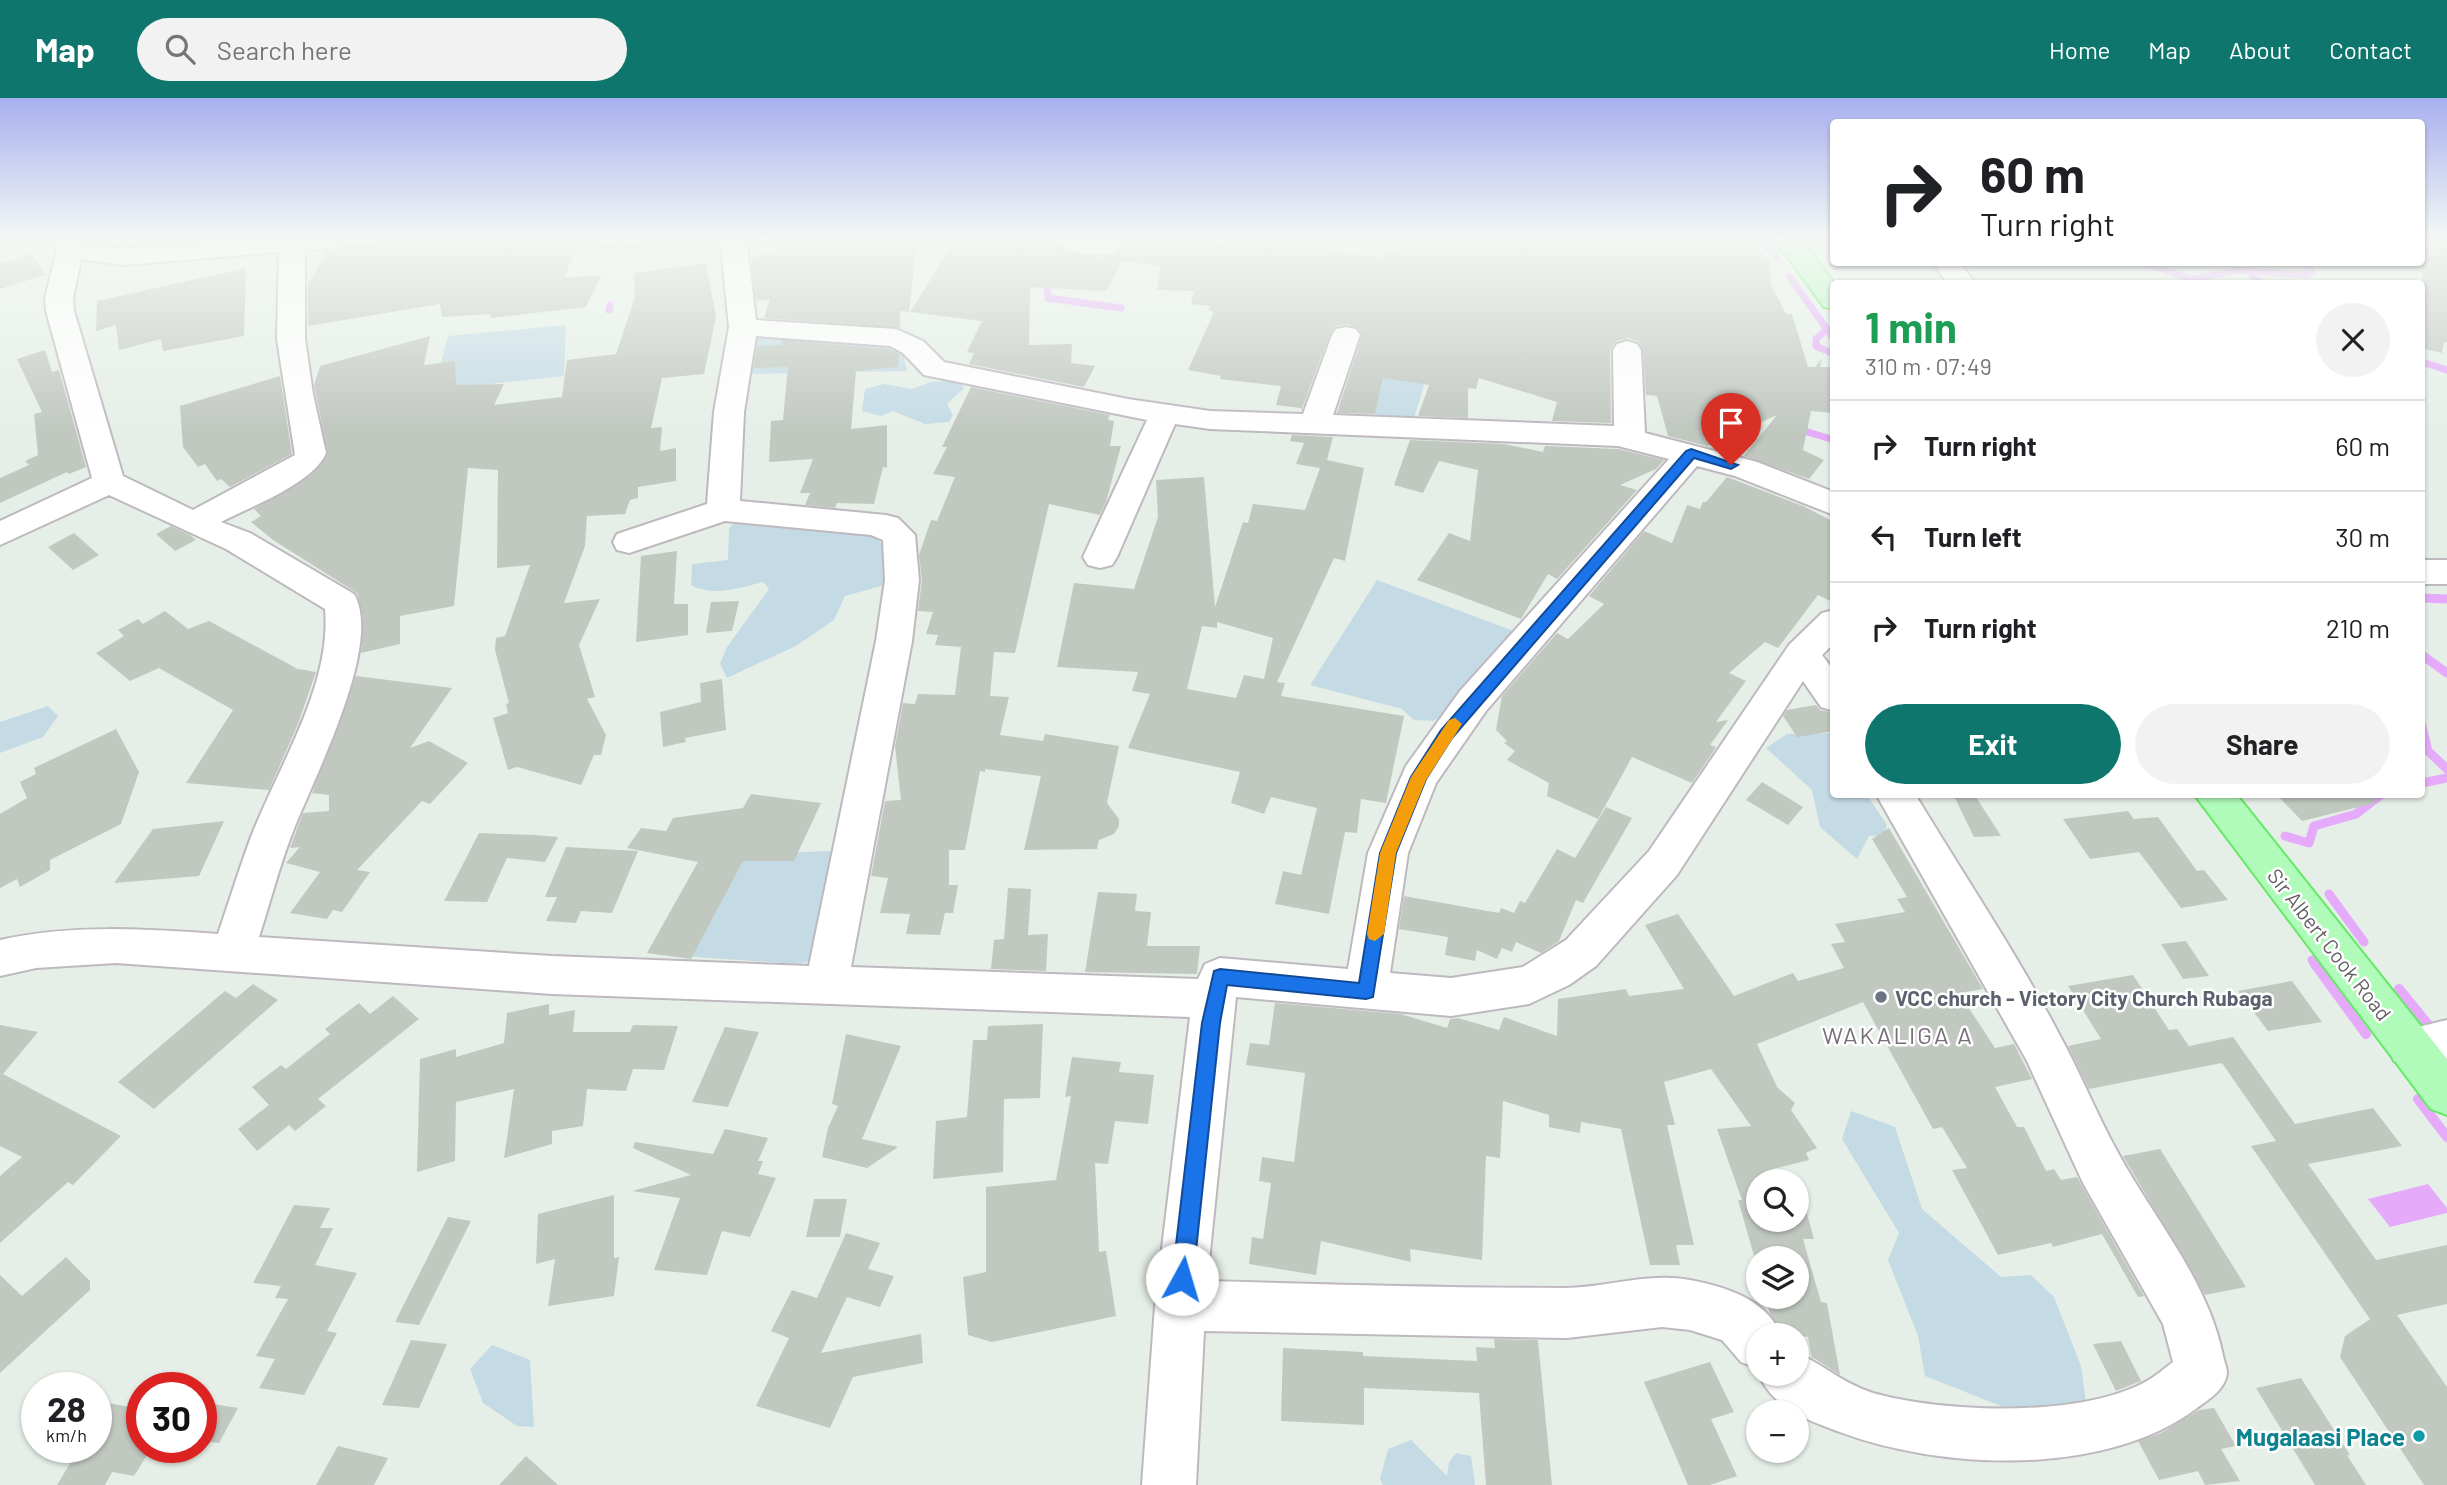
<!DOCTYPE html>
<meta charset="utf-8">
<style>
:root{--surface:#fff;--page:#f2f2f2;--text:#202124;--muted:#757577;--line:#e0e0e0;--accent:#0f766e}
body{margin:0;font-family:Barlow,sans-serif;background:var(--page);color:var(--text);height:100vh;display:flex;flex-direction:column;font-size:26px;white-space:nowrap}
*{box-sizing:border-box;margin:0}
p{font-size:23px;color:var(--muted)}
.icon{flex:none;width:38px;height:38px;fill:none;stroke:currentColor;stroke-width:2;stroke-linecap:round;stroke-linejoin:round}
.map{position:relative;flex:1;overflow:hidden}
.panel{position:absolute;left:1830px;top:182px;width:595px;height:518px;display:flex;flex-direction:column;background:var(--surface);border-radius:7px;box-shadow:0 2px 5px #0004}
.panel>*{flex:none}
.guide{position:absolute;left:1830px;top:21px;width:595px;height:147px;border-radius:7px;box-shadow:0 2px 5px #0004;background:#fff;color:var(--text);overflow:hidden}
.buttons{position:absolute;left:1746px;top:1071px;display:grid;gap:14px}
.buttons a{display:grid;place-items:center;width:63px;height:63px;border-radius:50%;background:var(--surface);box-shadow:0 2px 5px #0004;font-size:35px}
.speed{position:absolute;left:21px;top:1274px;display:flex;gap:14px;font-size:35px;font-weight:700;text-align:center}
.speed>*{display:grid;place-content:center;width:91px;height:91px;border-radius:50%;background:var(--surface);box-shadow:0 2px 5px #0004;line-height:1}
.speed small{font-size:18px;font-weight:400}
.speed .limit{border:10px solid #d22;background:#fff;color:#111}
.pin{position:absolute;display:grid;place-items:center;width:60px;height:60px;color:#fff;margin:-72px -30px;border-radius:50% 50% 50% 0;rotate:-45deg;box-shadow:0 0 7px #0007}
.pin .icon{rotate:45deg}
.me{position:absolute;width:77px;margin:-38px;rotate:6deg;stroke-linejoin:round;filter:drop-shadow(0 0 5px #0008)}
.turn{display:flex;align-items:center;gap:24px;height:147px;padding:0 35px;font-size:32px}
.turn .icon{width:91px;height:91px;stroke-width:2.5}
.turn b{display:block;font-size:49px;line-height:60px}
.round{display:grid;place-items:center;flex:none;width:74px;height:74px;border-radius:37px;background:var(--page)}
.head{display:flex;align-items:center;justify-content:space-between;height:119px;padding:0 35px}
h1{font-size:42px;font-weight:700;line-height:52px;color:#1e9e55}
.button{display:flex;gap:14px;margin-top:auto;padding:14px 35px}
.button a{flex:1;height:80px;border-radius:42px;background:var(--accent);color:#fff;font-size:28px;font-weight:700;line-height:80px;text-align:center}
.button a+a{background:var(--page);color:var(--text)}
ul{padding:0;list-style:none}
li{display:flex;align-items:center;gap:21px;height:91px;padding:0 35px;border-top:2px solid var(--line)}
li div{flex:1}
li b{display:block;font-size:26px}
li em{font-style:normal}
header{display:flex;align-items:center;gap:42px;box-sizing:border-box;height:98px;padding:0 35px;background:var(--accent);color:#fff}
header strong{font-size:33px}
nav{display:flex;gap:38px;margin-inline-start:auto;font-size:24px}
.search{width:490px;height:63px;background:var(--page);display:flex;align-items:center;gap:18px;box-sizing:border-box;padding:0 24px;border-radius:38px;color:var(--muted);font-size:26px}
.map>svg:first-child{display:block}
</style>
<header>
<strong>Map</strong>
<div class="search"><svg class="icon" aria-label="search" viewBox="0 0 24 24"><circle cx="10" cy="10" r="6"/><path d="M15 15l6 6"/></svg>Search here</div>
<nav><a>Home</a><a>Map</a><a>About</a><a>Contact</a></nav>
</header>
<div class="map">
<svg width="2447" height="1387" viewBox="0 0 2447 1387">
<rect width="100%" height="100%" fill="#e6efe7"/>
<path fill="#c4dbe5" d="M566 227 564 278 434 292 448 238Z
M759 239 887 242 903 254 907 273 743 276 752 242Z
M1380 278 1426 281 1414 320 1383 324 1370 310Z
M958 282 964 290 947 306 953 317 949 324 925 326 893 313 881 318 862 313 865 291 884 286 912 291 931 284Z
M743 418 874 436 892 459 885 487 845 498 834 522 796 548 727 580 720 566 727 549 769 491 763 484C739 490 713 499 691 487L692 466 728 462 729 430Z
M1377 482 1522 536 1446 616 1433 623 1414 622 1402 611 1310 587Z
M48 608 58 618 43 639 0 655V624Z
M1834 635V696L1867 697 1887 727 1883 737 1869 738 1857 761 1820 729 1812 692 1766 650 1787 636Z
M845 752 815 862 797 866 653 856 705 759Z
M1851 1013 1895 1029 1922 1111 2001 1179 2031 1177 2054 1199 2081 1268 2090 1333 2062 1352 2001 1308 1925 1278 1918 1238 1888 1162 1899 1135 1842 1041Z
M492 1247 530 1262 534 1329 517 1328 483 1305 470 1271Z
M1411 1342 1447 1378 1449 1364 1456 1355 1471 1358 1475 1387H1383L1380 1381 1388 1351Z"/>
<path fill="#e5abfa" d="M2428 1086 2447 1110V1115L2390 1129 2368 1101Z"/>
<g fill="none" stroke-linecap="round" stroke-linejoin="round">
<path stroke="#e5abfa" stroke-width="7" d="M1761 139 1776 160
M2140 164 2206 186
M2248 172 2255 181 2265 186
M1789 178 1834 241
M1047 179 1048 200 1121 210
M2191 182 2237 172 2307 177 2311 174 2305 164
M609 212 610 207
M1827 231 1816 241V248L1834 256
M2422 264 2447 272
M1795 330 1834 342"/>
<path stroke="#e5abfa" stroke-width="9" d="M2422 500 2447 501
M2422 557 2447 575
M2422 628 2428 653 2447 671
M2422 685 2447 680
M2285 738 2309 745 2314 728 2356 716 2382 696
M2329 796 2364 844
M2312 862 2316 868"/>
<path stroke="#e5abfa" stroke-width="10" d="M2315 866 2366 936
M2399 891 2447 950
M2418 1001 2447 1039"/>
</g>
<path fill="#c1c8c0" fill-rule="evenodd" d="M380 139H582L564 179 601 178 586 209 490 220 491 216 442 219 440 206 308 228V186L327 153 374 148Z
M775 139H917L909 214 900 213V230L764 220 770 201 756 203 751 159 777 155Z
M957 139H1048L1055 147 1071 155 1099 159 1116 157 1122 149 1118 141 1111 139 1228 144 1230 139H1339L1334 154 1382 159 1385 151 1396 152 1399 139H1748L1769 162 1771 187 1786 216H1792L1808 269H1815L1822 261 1820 269H1834V315L1811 313 1803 352 1824 362 1809 381 1744 358 1777 317 1707 348 1668 338 1657 298 1646 297 1643 251 1638 243 1628 240 1616 243 1610 252 1611 325 1552 323 1557 304 1479 280 1476 291 1468 290V320L1418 318 1429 287 1383 280 1375 316 1337 315 1362 238 1358 230 1347 226 1335 228 1330 236 1301 313V310L1276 307 1281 288 1220 281 1221 278 1188 272 1214 214 1208 212 1211 208 1191 206 1194 193 1157 192 1161 168 1123 163 1106 193 1030 189 1029 247 1072 246 1071 265 1095 268 1084 289 969 266 974 255 967 254 982 223 910 214Z
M2422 139H2447V244H2444L2442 255 2422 250Z
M32 155 45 177 0 191V166Z
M706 165 716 219 704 276 662 280 651 330 662 329 660 353 676 350V383L638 389V400L630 402 625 416 587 418 585 448 564 505 600 501 579 547 595 599 587 601 606 637 601 657H594L581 687 517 669 508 672 493 620 508 615 506 606 509 605 495 552 496 540 505 538 530 467 497 470 498 372 468 370 454 508 400 518V546L361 555 363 519 357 495 273 442 251 424 261 418 254 411 310 378 328 356 314 287 320 268 430 238 424 267 455 263 456 287 504 286 494 307 562 299 567 262 616 256 635 199 634 175Z
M246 170 244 238 163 253 161 241 119 252 116 227 96 233 97 203Z
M780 242 889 251 899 256 898 269 856 273 851 331 887 327V370L883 369 874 406 837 405 835 410 805 407 810 395H800L813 361 769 364 771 323 783 322 788 269 754 270 757 248 783 247Z
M45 252 52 274 59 272 86 369 69 376 67 374 0 405V380L29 367 25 363 38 357 34 316 42 314 17 261Z
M280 278 292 356 230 389 221 381 217 383 205 366 198 369 183 349 180 308Z
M971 289 1110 317 1108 322 1114 323 1110 348H1121L1106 404 1100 417 1049 406 1015 555 994 554 990 598 1009 599 1000 637 1043 643 1045 636 1119 648 1107 705 1119 721V728L1114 736 1099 742 1097 751 1024 752 1041 678 985 671V674L980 673 965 752H949V787H958L953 815H945L940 837 906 836 910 816 880 815 888 780 871 778 885 703 901 702 895 648 903 605 915 606 918 596 955 597 961 549 935 547 938 537 926 536 933 514 918 513 922 482 919 457 931 422 937 423 955 379 933 376 947 349H942Z
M1292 337 1333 339 1327 362 1364 370 1345 463 1334 460 1277 584 1285 585 1281 598 1404 618 1386 705 1361 701 1357 735 1345 734 1329 816 1275 806 1283 773 1301 777 1317 710 1271 699 1264 716 1231 705 1240 674 1128 650 1150 596 1132 593 1138 574 1057 569 1074 485 1134 491 1158 419 1156 382 1204 379 1215 509 1243 424 1248 425 1253 406 1305 412 1320 370 1296 366 1304 345 1290 343ZM1217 524 1273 540 1264 581 1244 577 1236 600 1187 591 1202 528 1217 530Z
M1410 342 1504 346 1543 354 1545 348 1618 351 1664 362 1656 371 1620 387 1637 392 1557 481 1548 476 1521 521 1417 482 1449 435 1470 443 1478 372 1439 363 1423 395 1394 387Z
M1727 379 1803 408 1834 424V505L1818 497 1778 550 1765 544 1729 575 1746 583 1716 624 1728 622 1710 647 1716 649 1713 654 1692 685 1632 659 1598 721 1547 698 1549 685 1507 662 1515 653 1504 645 1507 643 1496 632 1502 598 1557 535 1568 541 1604 506 1589 498 1644 433 1672 445 1687 407 1700 411 1703 404H1706Z
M171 428 190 437 196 442 175 453 156 436Z
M74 435 99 457 73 472 48 449Z
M677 453 674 506H688V537L636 544 641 458Z
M739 503 732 533 706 535 711 504Z
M165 513 188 531 209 523 296 570H293L316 574 298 626 269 692 186 685 233 612 159 570 130 583 96 555 124 538 118 532 138 521 143 526Z
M356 578 452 590 410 650 429 643 468 665 430 706 422 703 357 772 370 774 342 814 333 812 327 821 290 815 320 774 286 765 300 749 290 750 303 715 329 713V697L312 695Z
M722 581 726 632 685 640 686 644 663 649 660 614 701 604 700 585Z
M1816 607 1820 612 1834 615V633L1797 639 1783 618 1787 612Z
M116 631 139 674 121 726 50 762V772L20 789 17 781 0 790V716L27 700 20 684 36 676 34 670Z
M1762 684 1803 709 1788 727 1746 702Z
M751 696 821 705 794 763H743L691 861 647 855 698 764 627 750 641 730 666 733 673 720 743 710Z
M1953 696H1974L2001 738 1974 739Z
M2276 696H2374L2375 705 2302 723Z
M1606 709 1632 720 1583 805 1576 802 1559 843 1541 855 1516 844 1512 854 1502 850 1497 861 1477 852 1475 863 1445 857 1448 839 1399 831 1404 798 1499 815 1501 810 1514 815 1520 803 1525 805 1557 751 1575 760Z
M2128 713 2134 721 2158 719 2197 773 2204 772 2228 802 2181 810 2139 754 2090 761 2063 721Z
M224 723 199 778 114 785 153 731Z
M1889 730 1983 891 1959 895 1995 950 2014 946 2032 981 1995 989 2017 1029H2024L2046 1073 2054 1071 2061 1082 2077 1079 2144 1198 2138 1199 2102 1136 2053 1149 2051 1145 1998 1157 1952 1072 1967 1070 1942 1029 1933 1031 1863 904 1757 946 1777 989 1795 1005 1791 1012 1817 1050 1806 1055 1809 1062 1773 1071 1776 1083H1759V1122H1797V1102L1803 1101 1814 1141H1803L1821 1204 1827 1205 1840 1277 1812 1259 1808 1239 1783 1235 1770 1216 1765 1199H1797V1160H1759V1175L1738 1102H1742L1717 1031 1751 1028 1711 971 1664 984 1675 1027H1667L1694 1147H1676L1680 1167H1650L1621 1031 1581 1024 1580 1035 1549 1029V1017L1503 1003 1500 1060 1486 1058 1482 1162 1410 1151 1411 1164 1321 1143 1316 1177 1249 1166 1252 1139 1263 1141 1271 1085 1259 1083 1262 1059 1294 1064 1305 975 1246 967 1250 945 1269 947 1275 905 1401 916 1447 930 1450 921 1458 920 1499 932 1504 919 1557 938 1558 901 1626 891 1629 898 1684 891 1645 827 1678 816 1734 898 1793 875 1798 883 1844 870 1831 846 1845 844 1835 826 1905 814 1897 801 1907 799 1872 741Z
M479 735 534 737 558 739 545 764 507 760 487 804 444 803Z
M566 749 638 753 612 815 581 813 576 825 546 823 557 799H545Z
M1008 790 1031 791 1028 837 1048 836 1046 873 991 871 994 842 1004 841Z
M1098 794 1137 796 1135 813 1151 814 1147 848H1200L1197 876 1085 874Z
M2186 843 2209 878 2183 881 2161 846Z
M2133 877 2169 932 2177 931 2189 948 2233 939 2295 1026 2373 1010 2402 1048 2308 1066 2376 1162 2447 1147V1206L2397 1217 2447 1289V1387H2424L2340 1259 2345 1238 2370 1221 2251 1048 2276 1043 2222 965 2089 991 2068 948 2101 941 2068 888Z
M2292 883 2322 924 2268 933 2238 893Z
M253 886 278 902 154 1011 118 984 225 893 236 900Z
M393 898 419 921 318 1001 326 1008 295 1033 289 1027 257 1053 238 1031 269 1007 252 989 281 967 286 971 330 936 325 931 359 905 370 916Z
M549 906V917L575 912 573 934H630L633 927 678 928 664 972 633 971 626 993 587 991 583 1028 552 1033V1046L504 1060 514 991 456 1004 455 1063 417 1074 420 961 456 951V959L504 945 507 915Z
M1043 926 1040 1000 1004 1001 1003 1074 933 1081 936 1023 967 1019 973 942H987L988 928Z
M0 927 38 934 3 976 121 1038 73 1087 68 1084 0 1145V1078L22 1059 0 1048Z
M725 929 759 934 728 1009 692 1004Z
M846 936 901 948 862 1041 898 1049 867 1070 822 1059 828 1030 838 1008 832 1006Z
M1072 959 1121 964 1119 974 1154 977 1148 1026 1115 1023 1108 1066 1095 1065 1099 1154 1106 1153 1116 1218 992 1244 968 1237 963 1179 986 1174V1089L1056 1082 1071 998 1065 999Z
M725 1031 768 1040 758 1063H763L758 1076 776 1080 750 1139 722 1133 707 1177 654 1172 680 1100 632 1093 691 1077 633 1050 635 1044 713 1056Z
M2160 1051 2246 1189 2205 1197 2123 1058Z
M614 1097V1160L619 1159 614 1198 548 1208 555 1161 536 1166 538 1116Z
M814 1101H847L840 1139H806Z
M294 1107 330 1110 320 1130H333L315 1167 357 1175 327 1233 337 1235 304 1297 259 1290 275 1261 256 1258 288 1201 275 1200 281 1188 253 1185Z
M448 1119 471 1123 419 1227 395 1224Z
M846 1135 880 1145 868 1171 894 1178 880 1209 847 1199 821 1255 921 1236 923 1265 853 1279 830 1330 756 1308 789 1240 771 1233 792 1192 817 1200Z
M66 1159 90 1183V1192L0 1275V1177L22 1198Z
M1494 1241 1538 1242 1552 1387H1486L1479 1295 1364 1290V1327L1281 1323 1283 1250 1363 1254V1258L1477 1263 1476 1249 1495 1250Z
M411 1242 447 1246 419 1310 382 1307Z
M2121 1243 2141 1283 2116 1293 2093 1246Z
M1710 1264 1734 1314 1711 1321 1737 1378 1710 1387H1688L1644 1284Z
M2301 1280 2350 1357H2347L2366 1387H2315L2256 1290Z
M96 1303 142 1311V1352L149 1354 134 1378 112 1374 105 1387H57L80 1349H96Z
M201 1304 238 1310 219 1345 201 1343Z
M2214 1310 2236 1348 2221 1351 2240 1383 2205 1387 2198 1373 2159 1382 2138 1343 2161 1335 2199 1312Z
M338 1348 388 1360 374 1387H316Z
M526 1358 558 1387H499Z"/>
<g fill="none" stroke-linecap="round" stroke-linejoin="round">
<defs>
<path id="minor" d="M48 139H74L78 145 124 151 273 139H377L373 145 364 147 305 152V241L313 296 326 355C314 385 250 409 221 424L250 435 354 496C384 547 312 683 292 736 279 769 270 805 259 839L552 858 809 868 876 543 885 482 883 442 871 437 725 423 629 455 617 452 613 444 617 436 707 406 714 314 729 229 720 139H746L756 222 896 231 923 243 944 264 1128 301 1210 313 1303 316 1332 237 1336 231 1346 229 1356 231 1360 237 1333 317 1614 328 1613 252 1617 246 1627 243 1637 246 1641 252 1645 335 1757 364 1834 394V417L1735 378 1697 368 1486 613 1436 685 1408 755 1390 875 1451 880 1523 869 1566 842 1649 753 1789 547 1822 515 1834 512V545L1822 557 1834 573V613L1821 609 1803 583 1677 777 1596 868 1569 887 1529 906 1451 918 1236 899 1207 1183C1326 1186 1445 1190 1563 1190 1605 1190 1648 1174 1690 1182 1726 1189 1766 1201 1781 1237H1759V1271L1741 1264 1722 1242 1690 1232 1662 1229 1567 1240 1204 1233 1196 1387H1142L1155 1208 1190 919 552 896 116 865 36 870 0 878V842C73 826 145 831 218 836 229 804 239 771 251 739 278 669 332 587 325 511L226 451 109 397 0 447V423L92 380 46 213 45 200 57 152ZM279 154 277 241 295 357 193 412 123 378 74 213 73 200 81 161 124 167ZM756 238 890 248 903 255 924 277 1147 322 1083 459 1088 467 1100 470 1112 467 1117 459 1175 326 1210 331 1618 348 1669 361 1460 593 1406 668 1368 755 1348 871 1220 860 1205 866 1198 881 851 869 912 543 919 482 915 437 898 420 886 417 740 403 744 314Z
M585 139H657L653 145C631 150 611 150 589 145Z
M1051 139H1093L1116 142 1120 148 1116 154C1096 159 1063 156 1051 139Z
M1933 164H1960L1975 186H1948Z
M2422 462H2447V486H2422Z
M1876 696H1915C1963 776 2016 854 2059 936 2080 974 2096 1015 2117 1053 2153 1120 2208 1182 2223 1258 2224 1263 2227 1270 2227 1275 2225 1292 2209 1301 2197 1310 2105 1380 1939 1372 1837 1333 1806 1322 1771 1308 1759 1276H1797V1255C1824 1267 1842 1285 1873 1295 1943 1315 2082 1320 2147 1283 2156 1278 2165 1270 2173 1264L2163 1226 2083 1085 2027 963Z
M2447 922V962L2410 969 2394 963 2388 949 2394 935Z"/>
<path id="major" d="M1773 139H1799L1835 186 1834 211 1824 209Z
M2194 696H2236L2447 961V1017L2431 1011Z"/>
</defs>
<use href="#minor" stroke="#beb8bf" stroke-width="4"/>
<use href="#major" stroke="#65e967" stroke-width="4"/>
<use href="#minor" fill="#fff" fill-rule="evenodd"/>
<use href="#major" fill="#b0faba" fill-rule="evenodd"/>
</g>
<linearGradient id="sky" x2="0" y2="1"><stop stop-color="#a7b0ef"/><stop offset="0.42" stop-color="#f4f8f4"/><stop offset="1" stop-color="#f4f8f4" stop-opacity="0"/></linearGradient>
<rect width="2447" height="333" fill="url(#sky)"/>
<path fill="#1a73e8" stroke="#114b97" stroke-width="2" d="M1691 351 1738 367 1731 371 1694 360 1452 640 1426 681 1396 755 1373 899 1366 901 1227 887 1220 925 1193 1181 1190 1188 1182 1191 1175 1188 1172 1181 1202 925 1214 873 1220 871 1359 885 1380 755 1411 679 1441 632 1686 353Z"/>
<path fill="#f59e0b" d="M1455 620 1462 626 1426 682 1396 755 1384 836 1375 843 1369 841 1367 836 1380 755 1411 679 1449 622Z"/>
<circle fill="#6b7280" stroke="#fff" stroke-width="2.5" cx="1881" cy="899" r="7"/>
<circle fill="#0f9aa8" stroke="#fff" stroke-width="2.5" cx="2419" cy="1338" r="7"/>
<g text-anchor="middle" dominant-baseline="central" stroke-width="5" stroke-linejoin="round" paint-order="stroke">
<g font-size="21" fill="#645e65" stroke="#fff">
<text transform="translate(2330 846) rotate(52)">Sir Albert Cook Road</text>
</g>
<g font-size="21" font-weight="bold" fill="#5b616d" stroke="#fff" text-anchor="start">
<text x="1895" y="899">VCC church - Victory City Church Rubaga</text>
</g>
<g font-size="24" letter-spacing="2" fill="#766f77" stroke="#fff">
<text x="1898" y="936">WAKALIGA A</text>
</g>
<g font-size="24" font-weight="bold" fill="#0d838f" stroke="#fff" text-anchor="end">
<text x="2405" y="1338">Mugalaasi Place</text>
</g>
</g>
</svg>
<div class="buttons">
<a><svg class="icon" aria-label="search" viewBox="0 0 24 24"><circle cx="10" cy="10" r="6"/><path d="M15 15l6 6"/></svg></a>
<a><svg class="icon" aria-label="layers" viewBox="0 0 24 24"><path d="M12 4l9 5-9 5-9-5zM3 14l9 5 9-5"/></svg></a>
<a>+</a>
<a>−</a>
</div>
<div class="speed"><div>28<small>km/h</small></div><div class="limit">30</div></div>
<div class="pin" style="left:1731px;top:367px;background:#d93025"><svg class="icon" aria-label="arrive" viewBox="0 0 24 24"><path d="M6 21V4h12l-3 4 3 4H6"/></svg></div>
<svg class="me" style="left:1182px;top:1181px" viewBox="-20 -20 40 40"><circle r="19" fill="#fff"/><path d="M0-13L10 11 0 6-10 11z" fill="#1a73e8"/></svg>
<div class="guide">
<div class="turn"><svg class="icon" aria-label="right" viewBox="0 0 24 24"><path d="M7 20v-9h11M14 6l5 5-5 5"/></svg><div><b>60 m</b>Turn right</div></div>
</div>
<section class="panel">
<div class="head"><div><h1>1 min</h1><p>310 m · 07:49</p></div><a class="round"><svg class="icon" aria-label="close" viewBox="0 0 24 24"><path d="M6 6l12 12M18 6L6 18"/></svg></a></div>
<ul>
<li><svg class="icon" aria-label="right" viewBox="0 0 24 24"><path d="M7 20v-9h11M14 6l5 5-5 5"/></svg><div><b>Turn right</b></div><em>60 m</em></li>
<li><svg class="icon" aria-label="left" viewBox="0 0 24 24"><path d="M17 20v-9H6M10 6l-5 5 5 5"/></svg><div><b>Turn left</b></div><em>30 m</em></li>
<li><svg class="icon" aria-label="right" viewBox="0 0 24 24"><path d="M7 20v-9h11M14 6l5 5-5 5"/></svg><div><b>Turn right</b></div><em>210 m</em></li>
</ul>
<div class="button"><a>Exit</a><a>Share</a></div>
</section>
</div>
